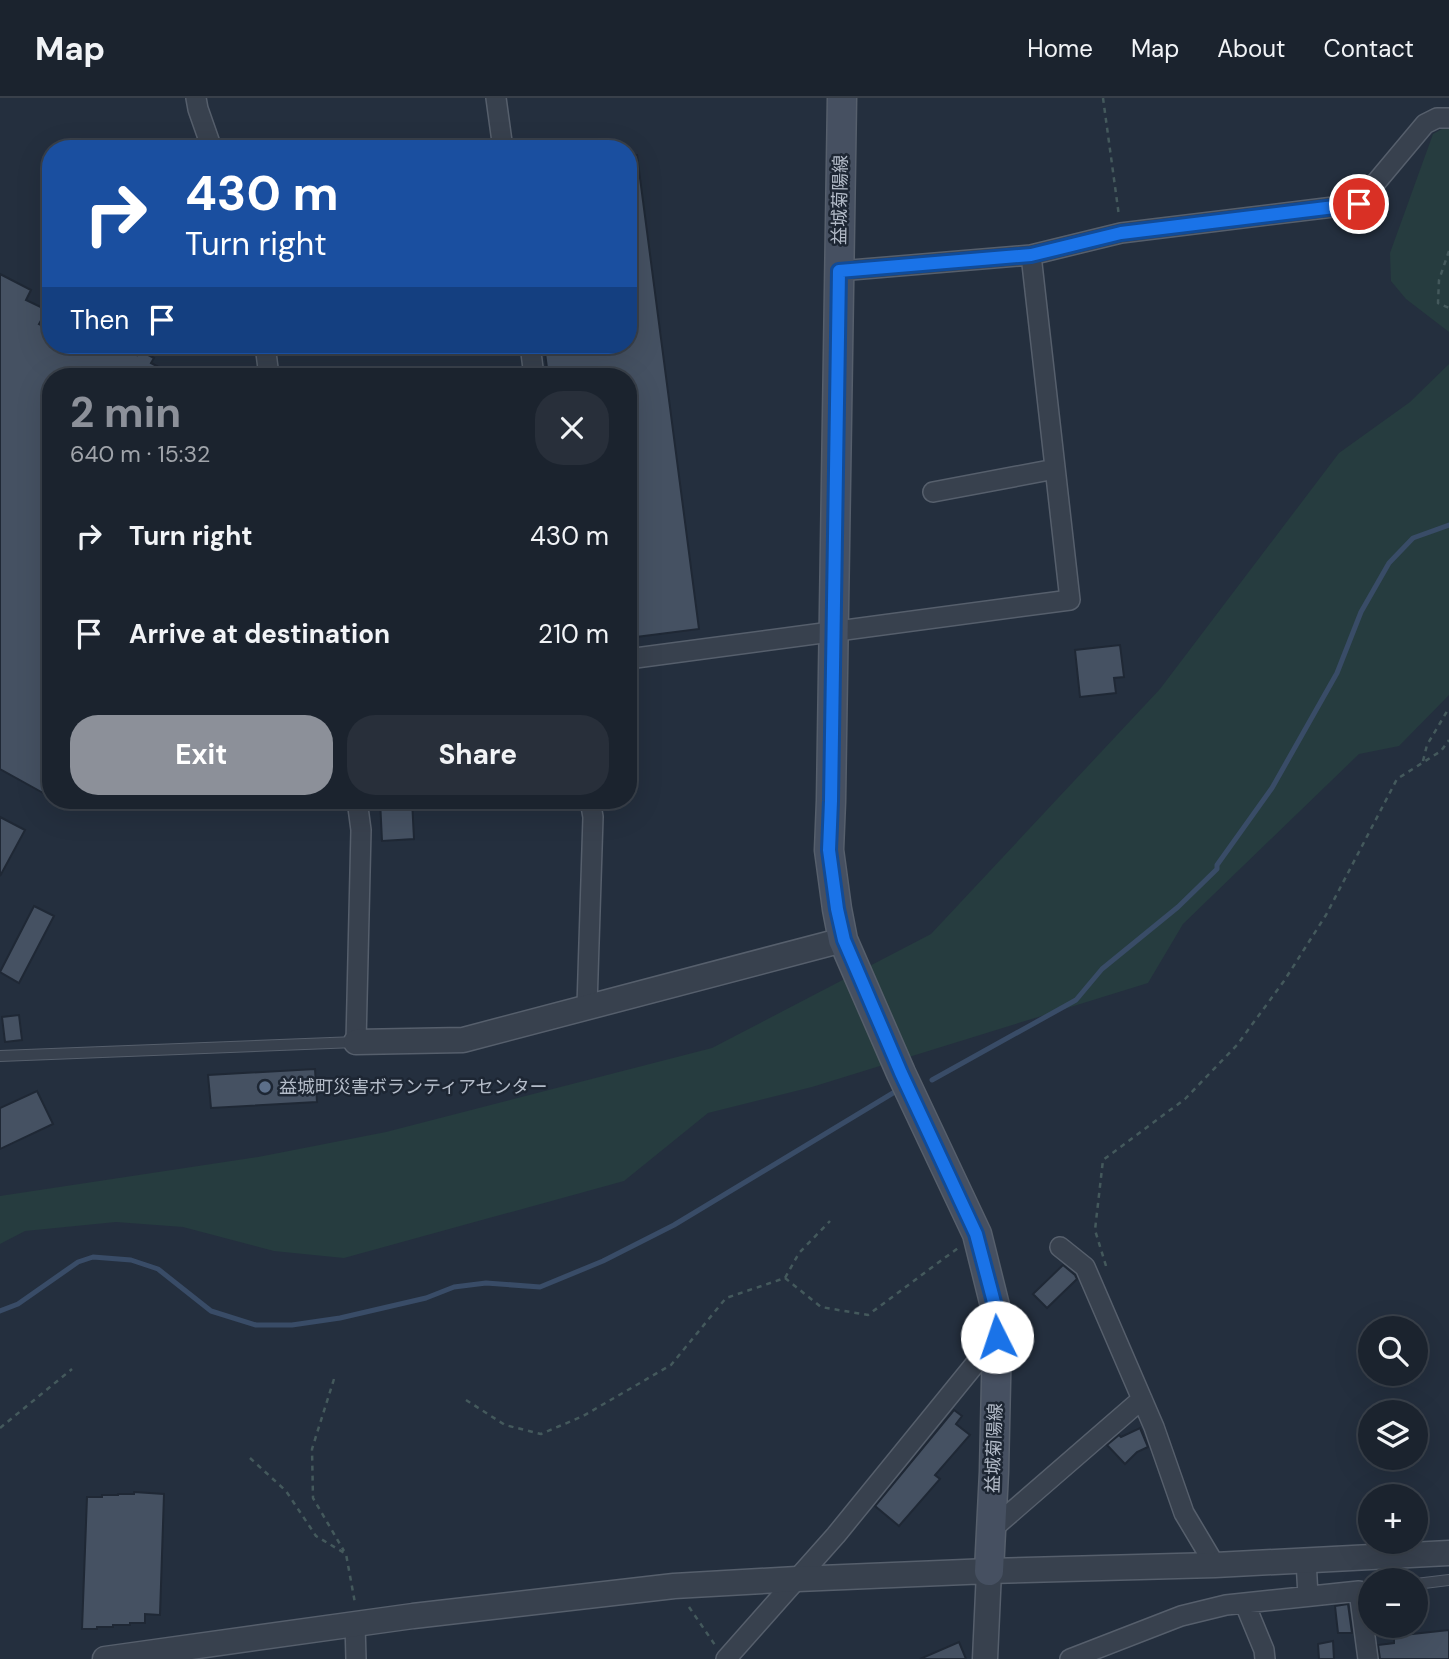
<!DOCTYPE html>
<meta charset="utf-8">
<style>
:root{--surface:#1b232e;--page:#282f3a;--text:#f1f3f6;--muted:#a0a4aa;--line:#39404a;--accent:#8c9099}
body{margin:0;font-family:"DM Sans","Noto Sans JP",sans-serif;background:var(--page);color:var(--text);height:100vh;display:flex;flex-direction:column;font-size:26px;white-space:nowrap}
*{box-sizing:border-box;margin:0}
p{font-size:23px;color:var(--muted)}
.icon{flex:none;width:38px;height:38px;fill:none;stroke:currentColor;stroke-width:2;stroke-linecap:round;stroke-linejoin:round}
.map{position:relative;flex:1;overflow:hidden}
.details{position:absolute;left:42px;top:270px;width:595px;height:441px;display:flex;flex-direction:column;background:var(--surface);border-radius:28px;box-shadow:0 7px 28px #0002,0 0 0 2px var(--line)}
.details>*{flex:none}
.guide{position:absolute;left:42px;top:42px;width:595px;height:214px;border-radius:28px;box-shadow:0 7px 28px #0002,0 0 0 2px var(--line);background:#1a4fa0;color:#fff;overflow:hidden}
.controls{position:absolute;left:1358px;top:1218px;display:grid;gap:14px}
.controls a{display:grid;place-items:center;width:70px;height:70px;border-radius:50%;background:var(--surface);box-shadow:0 7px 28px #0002,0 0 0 2px var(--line);font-size:35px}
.pin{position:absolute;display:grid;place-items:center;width:60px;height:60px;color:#fff;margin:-30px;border:4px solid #fff;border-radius:50%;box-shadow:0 2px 7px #0007}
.me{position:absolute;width:77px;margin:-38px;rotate:356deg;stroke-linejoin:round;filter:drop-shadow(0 0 5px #0008)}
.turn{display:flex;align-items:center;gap:24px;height:147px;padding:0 28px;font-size:32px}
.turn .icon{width:91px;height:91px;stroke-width:2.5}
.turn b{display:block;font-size:49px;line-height:60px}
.then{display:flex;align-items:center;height:66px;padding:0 28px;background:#0003;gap:14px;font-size:26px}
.round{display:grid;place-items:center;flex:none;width:74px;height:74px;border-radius:28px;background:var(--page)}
.overview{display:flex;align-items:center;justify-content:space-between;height:119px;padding:0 28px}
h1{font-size:42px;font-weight:700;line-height:52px;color:var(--accent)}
.cta{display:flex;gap:14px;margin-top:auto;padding:14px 28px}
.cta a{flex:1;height:80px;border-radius:28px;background:var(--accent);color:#fff;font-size:28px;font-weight:700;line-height:80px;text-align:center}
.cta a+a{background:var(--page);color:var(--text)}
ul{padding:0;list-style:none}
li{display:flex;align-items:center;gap:21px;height:98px;padding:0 28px}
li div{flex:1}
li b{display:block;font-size:26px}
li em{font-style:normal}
header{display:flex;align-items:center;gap:42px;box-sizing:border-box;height:98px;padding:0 35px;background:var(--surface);border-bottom:2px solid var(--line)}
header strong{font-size:33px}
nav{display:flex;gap:38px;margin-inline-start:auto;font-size:24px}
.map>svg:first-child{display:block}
</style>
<header>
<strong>Map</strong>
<nav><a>Home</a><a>Map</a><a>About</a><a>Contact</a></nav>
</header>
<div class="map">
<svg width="1449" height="1561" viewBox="0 0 1449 1561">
<rect width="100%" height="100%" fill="#242f3e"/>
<path fill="#263c3f" d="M1449 27V234L1406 201 1391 183 1390 155 1433 36Z
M1449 266V597L1399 648 1359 656 1183 826 1148 885 812 989 708 1015 624 1083 344 1160 274 1153 183 1129 116 1124 25 1133 0 1146V1098L258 1059 386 1034 712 950 931 836 1160 591 1339 355 1410 304Z"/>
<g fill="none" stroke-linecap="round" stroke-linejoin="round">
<path stroke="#394c67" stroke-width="5" d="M932 982 1076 902 1102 871 1178 809 1217 771V767L1272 690 1337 575 1361 514 1389 465 1413 440 1449 427
M0 1213 18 1206 78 1164 93 1159 131 1162 158 1171 211 1213 256 1227H292L340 1220 426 1200 454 1189 486 1185 540 1189 603 1163 674 1127 893 995"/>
</g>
<path fill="#455162" stroke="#1f2835" stroke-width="2" d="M628 57H637L699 531 628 540V278H548L544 247H628Z
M0 176 31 192 26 202 47 212 39 226 51 232V247H117L137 257 139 252 154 260 151 265 176 278H51V686L45 696 0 671Z
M1120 547 1124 579 1114 580 1116 595 1080 599 1075 552Z
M380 702H412L414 741 382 743Z
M0 719 25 732 0 778Z
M34 808 54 818 19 885 0 874Z
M19 917 22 942 5 944 2 919Z
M315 971 317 1004 211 1010 208 977Z
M37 993 53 1026 0 1051V1010Z
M1063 1167 1075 1177 1077 1181 1047 1210 1033 1196Z
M954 1312 962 1318 956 1326 970 1337 935 1377 940 1381 899 1428 875 1408Z
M1140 1330 1148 1349 1137 1354 1125 1366 1107 1347 1119 1337 1121 1339Z
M134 1394 164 1396 160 1517 145 1516V1525H130V1527H113V1529H97V1531H82L87 1399H102V1397H118V1396H134Z
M1348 1506 1352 1535H1338L1335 1508Z
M1449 1532V1561H1380L1378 1547 1394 1545V1538Z
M1333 1543 1334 1561H1319L1318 1546Z
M959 1544 966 1561H920Z"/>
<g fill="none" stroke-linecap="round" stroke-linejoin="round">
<defs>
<path id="service" d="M0 958 356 944
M1416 1486 1449 1482"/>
<path id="minor" d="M196 0 198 11 212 51
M496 0 503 51
M839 173 1031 157 1121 135 1358 106 1425 26 1437 20H1449
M265 247 269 278
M530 247 534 278
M933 394 1055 371
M628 561 1070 502 1031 157
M587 908 593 719 590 702
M356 944 361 732 357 702
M1060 1149 1085 1169 1154 1329 1184 1415 1215 1467
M991 1432 1142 1301
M1306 1462 1308 1498
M1245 1506 1264 1552 1265 1561
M355 1526 356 1561
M726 1561 836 1437 997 1239
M1070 1561 1181 1518 1226 1507 1359 1493 1368 1561"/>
<path id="tertiary" d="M356 944 463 942 843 842
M105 1561 413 1518 674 1488 797 1481 989 1473 1215 1467 1449 1455
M985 1561 989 1473"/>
<path id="secondary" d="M842 0 831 703 829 752 837 811 843 842 901 975 977 1136 995 1208 997 1239 994 1374 989 1473"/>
</defs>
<use href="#service" stroke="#565f6c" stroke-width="12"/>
<use href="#minor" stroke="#565f6c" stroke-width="22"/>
<use href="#tertiary" stroke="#565f6c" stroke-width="27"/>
<use href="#secondary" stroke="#565f6c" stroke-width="31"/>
<path stroke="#44595c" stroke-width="2.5" stroke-dasharray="5 5" stroke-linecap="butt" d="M1103 0 1119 118
M1449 153 1439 182 1438 205 1449 210
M1423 663 1427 647 1449 610
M1106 1168 1095 1132 1103 1062 1185 1001 1237 947 1284 883 1326 817 1397 681 1441 653 1449 642
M785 1180 821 1209 868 1217 958 1150
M334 1281 312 1351 313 1400 344 1453
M466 1302 505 1327 541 1336 583 1318 671 1267 726 1200 785 1180 799 1155 830 1123
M0 1330 72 1271
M250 1360 286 1393 316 1438 346 1456 355 1505
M689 1509 715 1547"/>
<use href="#service" stroke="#38414e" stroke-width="10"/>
<use href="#minor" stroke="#38414e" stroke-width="19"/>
<use href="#tertiary" stroke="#38414e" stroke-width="24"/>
<use href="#secondary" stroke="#465061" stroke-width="28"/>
</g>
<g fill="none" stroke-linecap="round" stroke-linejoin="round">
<defs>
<path id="route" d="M997 1239 995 1208 976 1136 901 975 844 842 837 811 829 752 831 703 839 173 1031 157 1121 135 1359 106"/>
</defs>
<use href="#route" stroke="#114b97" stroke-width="18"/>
<use href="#route" stroke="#1a73e8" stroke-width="12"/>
</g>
<circle fill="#5c6f8a" stroke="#1d2633" stroke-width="2.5" cx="265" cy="989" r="7"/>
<g text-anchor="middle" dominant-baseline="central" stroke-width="5" stroke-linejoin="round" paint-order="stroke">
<g font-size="18" fill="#b4bcc9" stroke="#1d2633">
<text transform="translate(840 102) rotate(-89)">益城菊陽線</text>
<text transform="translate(994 1350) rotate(-88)">益城菊陽線</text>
</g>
<g font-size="18" fill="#b4bcc9" stroke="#1d2633" text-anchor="start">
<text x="279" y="989">益城町災害ボランティアセンター</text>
</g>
</g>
</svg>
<div class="controls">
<a><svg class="icon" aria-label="search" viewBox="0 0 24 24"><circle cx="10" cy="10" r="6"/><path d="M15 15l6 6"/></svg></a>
<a><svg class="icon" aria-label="layers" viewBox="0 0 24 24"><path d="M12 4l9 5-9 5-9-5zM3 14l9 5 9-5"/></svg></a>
<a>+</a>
<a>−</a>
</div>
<div class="pin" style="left:1359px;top:106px;background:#d93025"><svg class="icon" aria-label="arrive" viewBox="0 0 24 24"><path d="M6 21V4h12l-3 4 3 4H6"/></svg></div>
<svg class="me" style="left:997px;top:1239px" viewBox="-20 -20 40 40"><circle r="19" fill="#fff"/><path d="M0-13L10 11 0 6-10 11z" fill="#1a73e8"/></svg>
<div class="guide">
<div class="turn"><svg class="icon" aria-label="right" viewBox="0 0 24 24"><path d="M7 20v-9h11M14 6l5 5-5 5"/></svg><div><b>430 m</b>Turn right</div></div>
<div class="then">Then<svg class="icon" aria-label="arrive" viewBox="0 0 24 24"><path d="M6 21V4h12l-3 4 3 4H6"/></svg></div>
</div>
<section class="details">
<div class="overview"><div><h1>2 min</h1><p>640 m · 15:32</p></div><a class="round"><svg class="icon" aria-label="close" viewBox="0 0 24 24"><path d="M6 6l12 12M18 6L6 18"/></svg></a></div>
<ul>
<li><svg class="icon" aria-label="right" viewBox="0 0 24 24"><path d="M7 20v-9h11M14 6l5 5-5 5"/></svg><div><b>Turn right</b></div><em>430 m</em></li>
<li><svg class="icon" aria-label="arrive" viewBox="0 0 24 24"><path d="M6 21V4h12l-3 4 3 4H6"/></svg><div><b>Arrive at destination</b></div><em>210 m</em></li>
</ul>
<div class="cta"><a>Exit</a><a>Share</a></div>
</section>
</div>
